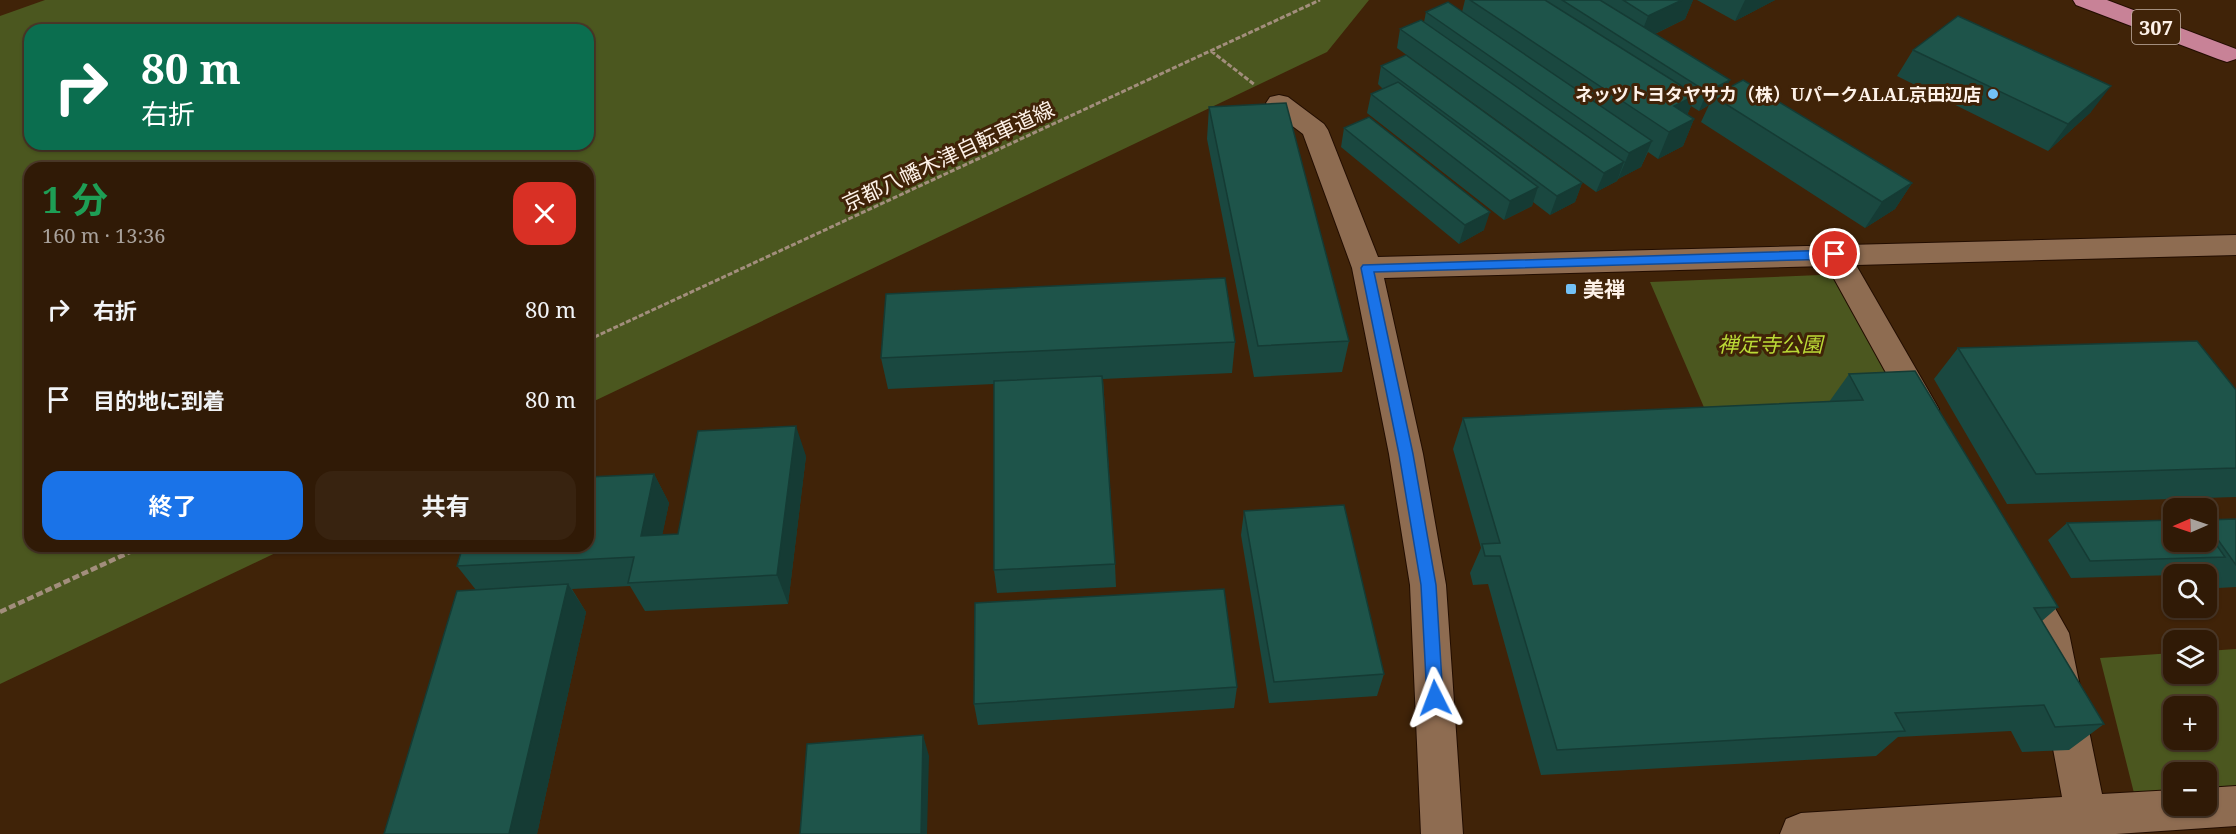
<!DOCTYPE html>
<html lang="ja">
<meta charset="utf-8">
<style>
:root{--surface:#301a06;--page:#382310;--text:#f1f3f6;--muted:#a8a19b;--line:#4b3828;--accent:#1a73e8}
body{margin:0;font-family:"Noto Serif","Noto Sans JP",serif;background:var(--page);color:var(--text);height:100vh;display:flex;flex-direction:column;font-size:22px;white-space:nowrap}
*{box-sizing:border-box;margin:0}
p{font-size:20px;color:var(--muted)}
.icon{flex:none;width:33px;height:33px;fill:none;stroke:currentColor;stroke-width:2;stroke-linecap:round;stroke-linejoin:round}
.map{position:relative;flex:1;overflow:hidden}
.details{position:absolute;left:24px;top:162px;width:570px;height:390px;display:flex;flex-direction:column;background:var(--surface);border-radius:18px;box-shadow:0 2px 4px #0004,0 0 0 2px var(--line)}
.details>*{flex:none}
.top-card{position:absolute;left:24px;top:24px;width:570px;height:126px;border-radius:18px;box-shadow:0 2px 4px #0004,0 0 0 2px var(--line);background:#0b6e4f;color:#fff;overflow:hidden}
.needle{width:39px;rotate:268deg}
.buttons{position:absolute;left:2163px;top:498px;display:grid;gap:12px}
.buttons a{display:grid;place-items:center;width:54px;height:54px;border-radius:12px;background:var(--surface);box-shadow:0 2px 4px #0004,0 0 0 2px var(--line);font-size:30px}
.pin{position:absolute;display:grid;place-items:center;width:51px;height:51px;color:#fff;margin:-26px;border:3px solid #fff;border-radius:50%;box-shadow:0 2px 6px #0007}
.me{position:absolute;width:66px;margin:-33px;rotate:357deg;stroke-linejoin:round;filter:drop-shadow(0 0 4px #0008)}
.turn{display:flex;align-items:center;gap:21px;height:126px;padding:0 18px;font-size:27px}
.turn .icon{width:78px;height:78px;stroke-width:2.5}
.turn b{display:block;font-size:42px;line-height:51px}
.round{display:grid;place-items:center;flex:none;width:63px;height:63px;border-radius:18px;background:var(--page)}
.headline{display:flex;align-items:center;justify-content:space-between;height:102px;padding:0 18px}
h1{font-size:36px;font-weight:700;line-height:45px;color:#1e9e55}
.cta{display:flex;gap:12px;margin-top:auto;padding:12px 18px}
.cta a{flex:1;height:69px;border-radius:18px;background:var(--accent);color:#fff;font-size:24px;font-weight:700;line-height:69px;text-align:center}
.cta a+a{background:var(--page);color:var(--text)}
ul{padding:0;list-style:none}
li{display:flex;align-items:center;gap:18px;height:90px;padding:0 18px}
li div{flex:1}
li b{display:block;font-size:22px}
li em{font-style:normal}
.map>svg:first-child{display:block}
</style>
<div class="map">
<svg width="2236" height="834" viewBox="0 0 2236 834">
<rect width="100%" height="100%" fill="#402308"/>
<path fill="#4b571f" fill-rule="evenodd" d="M45 0H1369L1327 52 588 404V168H30V546H290L0 684V16ZM30 30H588V144H30Z
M1844 274 1918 409 1706 412 1650 282Z
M2236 649V788L2207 789 2206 772H2174L2173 791 2134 793 2100 658 2173 653 2174 674H2206L2207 651ZM2174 706H2206V740H2174Z"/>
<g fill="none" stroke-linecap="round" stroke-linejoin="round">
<defs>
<path id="minor" d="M1279 95 1288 97 1324 124 1328 130 1378 257 2236 235V255L1856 265 1939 409 1935 418 1923 422 1911 418 1827 266 1384 278 1423 454 1446 585 1463 834H1421L1410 585 1389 454 1352 268 1303 134 1270 109 1266 103 1270 97Z
M2021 566 2034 571 2069 633 2102 794 2174 790V806H2206V788L2236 786V826L2116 834H1780L1786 819 1801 813 2062 797 2032 636 2003 582 2008 571Z"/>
<path id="highway" d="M2073 0H2107L2236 49V59L2227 62 2218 59 2076 5Z"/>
</defs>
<use href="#minor" stroke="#220d00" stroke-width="2"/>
<use href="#highway" stroke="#220d00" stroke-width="2"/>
<path stroke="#a28e7c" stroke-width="3" stroke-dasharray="5 2" stroke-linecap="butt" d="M1211 51 1255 85
M588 340 1320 0"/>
<path stroke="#a28e7c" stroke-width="4.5" stroke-dasharray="7 3" stroke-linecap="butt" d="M0 612 143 546"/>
<use href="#minor" fill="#8e6c51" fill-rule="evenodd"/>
<use href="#highway" fill="#c88297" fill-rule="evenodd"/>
</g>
<path fill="#1a4840" d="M1465 0H1693L1685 19 1655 34 1726 89 1912 183 1895 209 1865 228 1701 122 1709 105 1699 111 1691 106 1687 115 1694 119 1683 146 1658 159 1648 152 1641 167 1618 179 1617 181 1596 192 1397 48 1400 29 1424 22 1426 12H1462Z
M1697 0H1775L1735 21Z
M1913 50 2091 112 2048 151 1897 76Z
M1381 66 1582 183 1575 202 1550 215 1533 202 1532 206 1504 220 1367 113 1371 94 1383 89 1378 84Z
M1209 107 1349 341 1342 372 1254 377 1207 139Z
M1344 128 1484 230 1459 244 1341 147Z
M1235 342 1232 373 1103 379 1115 564 1116 587 997 593 994 570V384L888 389 881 358Z
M1958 348 2236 390V497L2007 504 1934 379Z
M1849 374 2058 607 2042 621 2104 724 2069 750 2022 752 2011 731 1898 737 1876 756 1541 775 1488 584 1473 585 1470 573 1481 548 1453 449 1463 418 1829 402Z
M806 456 788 604 645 611 630 586 572 589 586 612 537 834H384L476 590 457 566 654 474 669 503 662 535 678 534Z
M1244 511 1384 674 1377 696 1269 703 1241 535Z
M2236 519V587L2218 588 2207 572 2204 574H2174V575L2071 578 2048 540 2067 523 2206 542V520Z
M1237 687 1234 708 978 725 974 704Z"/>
<path fill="#153b34" d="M1682 0H1693L1685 19 1638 42 1648 16Z
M1745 0H1775L1735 21Z
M1730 80 1721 99 1713 96 1709 105 1699 111 1707 92Z
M2111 86 2091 112 2048 151 2068 124Z
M1696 95 1684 122 1674 106Z
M1694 119 1683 146 1658 159 1669 132Z
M1652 141 1641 167 1618 179 1629 153Z
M1624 162 1617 181 1596 192 1604 173Z
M1582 183 1575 202 1550 215 1557 196Z
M1912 183 1895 209 1865 228 1882 202Z
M1538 187 1532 206 1504 220 1510 201Z
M1490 212 1484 230 1459 244 1465 225Z
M796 426 806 456 788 604 777 575Z
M654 474 669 503 656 565 641 536Z
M568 584 586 612 537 834H509Z
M923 735 929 756 927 834H921Z"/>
<path fill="#1e544a" stroke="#153b34" stroke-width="1.5" d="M1470 0H1545L1696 95 1674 106 1694 119 1669 132Z
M1562 0H1600L1730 80 1707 92Z
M1623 0H1682L1648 16Z
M1448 2 1652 141 1629 153 1426 12Z
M1958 16 2111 86 2068 124 1913 50Z
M1421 20 1624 162 1604 173 1400 29Z
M1406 55 1582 183 1557 196 1381 66Z
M1743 80 1912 183 1882 202 1713 96Z
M1398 82 1538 187 1510 201 1371 94Z
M1286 103 1349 341 1258 346 1209 107Z
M1369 117 1490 212 1465 225 1344 128Z
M1225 278 1235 342 881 358 886 294Z
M2197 341 2236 390V468L2036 474 1958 348Z
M1915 371 2058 607 2034 608 2104 724 2055 727 2044 705 1895 713 1905 731 1557 750 1500 556H1485L1482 544 1500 543 1463 418 1863 400 1849 374Z
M1102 376 1115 564 994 570V381Z
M796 426 777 575 628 583 634 557 457 566 463 546H588V477L654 474 641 536 678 534 698 431Z
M1344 505 1384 674 1274 682 1244 511Z
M2236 519V565L2206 523V520Z
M2174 520V542H2206V530L2225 557 2090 561 2067 523Z
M568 584 509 834H384L457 591Z
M1224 589 1237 687 974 704 975 603Z
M923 735 921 834H800L807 744Z"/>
<path fill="#1a73e8" stroke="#114b97" stroke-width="1.5" d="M1835 250 1842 254 1835 259 1374 272 1413 454 1436 585 1443 698 1440 703 1435 706 1429 703 1427 698 1421 585 1399 454 1361 268 1363 265Z"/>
<g fill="#73c1f6" stroke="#402308" stroke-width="2">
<circle cx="1993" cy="94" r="6"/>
<rect x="1565" y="283" width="12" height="12" rx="3"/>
</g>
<g text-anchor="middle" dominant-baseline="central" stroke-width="6" stroke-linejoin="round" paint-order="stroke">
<g font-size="18" font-weight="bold" fill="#fdf1e8" stroke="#402308" text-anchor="end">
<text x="1981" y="94">ネッツトヨタヤサカ（株）UパークALAL京田辺店</text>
</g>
<rect fill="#402308" stroke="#c4b3a5" stroke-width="1.5" x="2132" y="10" width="48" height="34" rx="4.5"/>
<g font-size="20" font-weight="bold" fill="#fdf1e8">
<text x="2156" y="27">307</text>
</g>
<g font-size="21" fill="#fdf1e8" stroke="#402308">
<text transform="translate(948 156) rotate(-25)">京都八幡木津自転車道線</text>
</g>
<g font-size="21" font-weight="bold" fill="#fdf1e8" stroke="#402308" text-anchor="start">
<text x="1583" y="289">美禅</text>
</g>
<g font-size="21" font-style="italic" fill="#bbda36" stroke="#402308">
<text x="1770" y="344">禅定寺公園</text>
</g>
</g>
</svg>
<div class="buttons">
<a><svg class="needle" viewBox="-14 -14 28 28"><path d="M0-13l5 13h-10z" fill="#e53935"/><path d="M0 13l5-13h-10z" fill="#a8a19b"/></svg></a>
<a><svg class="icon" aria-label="search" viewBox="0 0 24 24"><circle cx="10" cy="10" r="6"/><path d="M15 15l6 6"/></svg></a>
<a><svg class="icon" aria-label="layers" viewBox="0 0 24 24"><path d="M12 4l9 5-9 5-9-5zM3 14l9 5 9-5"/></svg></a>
<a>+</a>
<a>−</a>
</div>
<div class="pin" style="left:1835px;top:254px;background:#d93025"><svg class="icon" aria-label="arrive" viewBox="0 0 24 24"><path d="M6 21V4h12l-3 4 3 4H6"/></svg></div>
<svg class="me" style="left:1435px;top:698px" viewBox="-20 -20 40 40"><path d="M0-17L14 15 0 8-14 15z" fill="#1a73e8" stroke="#fff" stroke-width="4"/></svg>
<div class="top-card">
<div class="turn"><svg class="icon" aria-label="right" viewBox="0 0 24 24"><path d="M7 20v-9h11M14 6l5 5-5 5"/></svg><div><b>80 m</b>右折</div></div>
</div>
<section class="details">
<div class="headline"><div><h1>1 分</h1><p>160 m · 13:36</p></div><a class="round" style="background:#d93025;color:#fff"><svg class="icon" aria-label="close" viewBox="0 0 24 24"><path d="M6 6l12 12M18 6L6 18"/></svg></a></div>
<ul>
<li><svg class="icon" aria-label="right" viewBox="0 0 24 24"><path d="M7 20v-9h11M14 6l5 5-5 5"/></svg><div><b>右折</b></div><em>80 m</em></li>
<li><svg class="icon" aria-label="arrive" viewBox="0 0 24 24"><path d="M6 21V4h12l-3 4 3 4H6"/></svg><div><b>目的地に到着</b></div><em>80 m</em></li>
</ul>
<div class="cta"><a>終了</a><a>共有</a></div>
</section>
</div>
